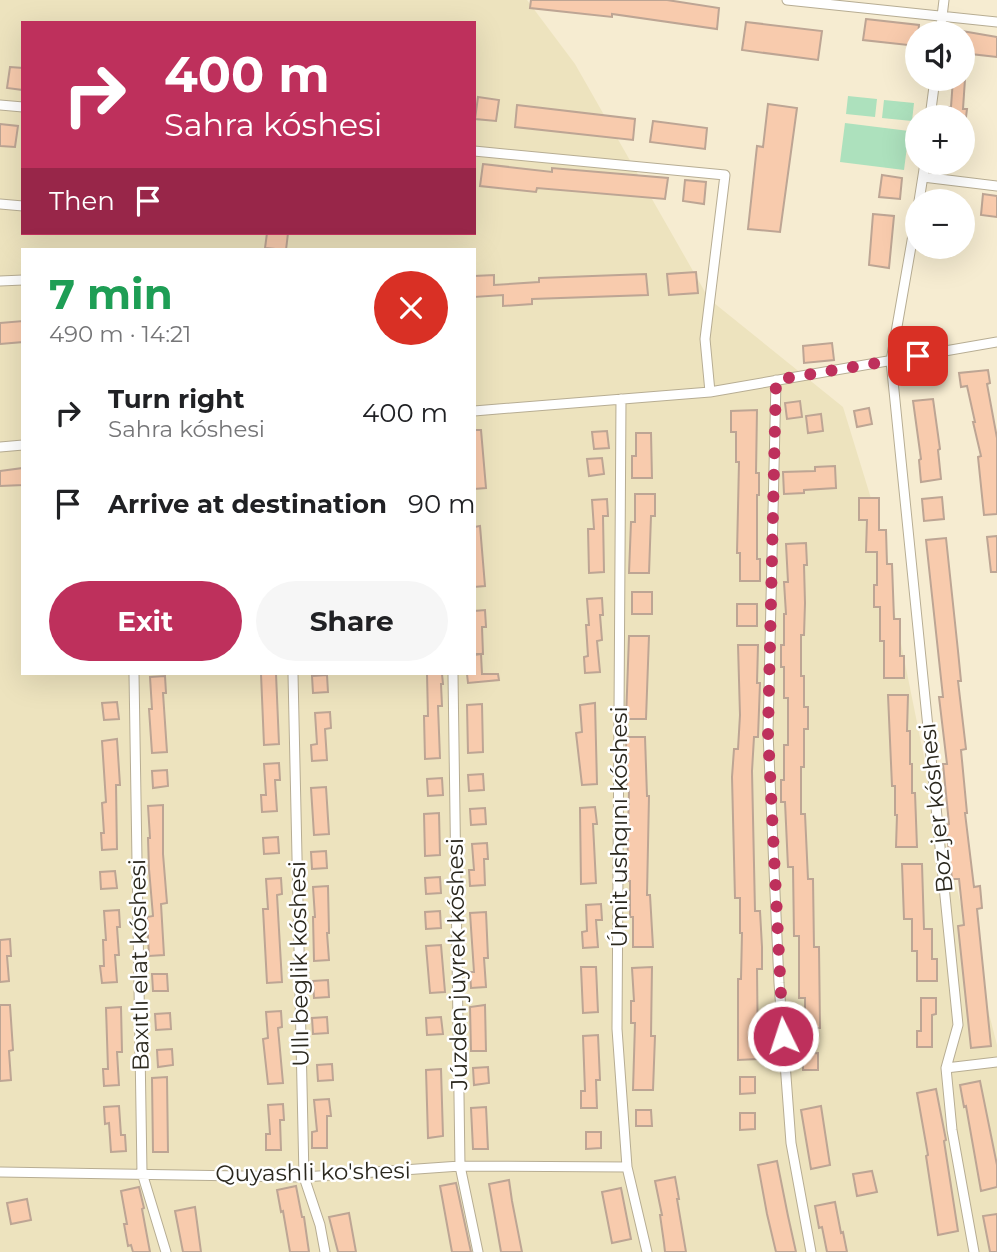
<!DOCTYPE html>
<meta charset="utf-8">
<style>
:root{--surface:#fff;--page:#f6f6f6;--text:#202124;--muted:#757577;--accent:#be305c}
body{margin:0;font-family:Montserrat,sans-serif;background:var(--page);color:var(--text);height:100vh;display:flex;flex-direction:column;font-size:26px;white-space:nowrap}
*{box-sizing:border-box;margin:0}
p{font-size:23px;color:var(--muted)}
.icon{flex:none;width:38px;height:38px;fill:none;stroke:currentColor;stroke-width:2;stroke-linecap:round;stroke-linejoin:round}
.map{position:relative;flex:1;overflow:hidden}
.sheet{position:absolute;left:21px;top:248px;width:455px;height:427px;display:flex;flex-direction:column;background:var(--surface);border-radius:0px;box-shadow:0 7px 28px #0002}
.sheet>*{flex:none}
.banner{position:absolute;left:21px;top:21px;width:455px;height:214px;border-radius:0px;box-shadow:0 7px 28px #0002;background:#be305c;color:#fff;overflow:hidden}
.controls{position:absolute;left:905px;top:21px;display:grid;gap:14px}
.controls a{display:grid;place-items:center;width:70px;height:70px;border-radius:50%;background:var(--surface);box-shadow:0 7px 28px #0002;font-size:35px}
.pin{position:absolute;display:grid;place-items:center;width:60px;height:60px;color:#fff;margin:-30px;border-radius:14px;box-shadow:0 4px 10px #0006}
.me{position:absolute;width:77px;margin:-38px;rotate:356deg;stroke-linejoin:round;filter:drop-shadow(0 0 5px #0008)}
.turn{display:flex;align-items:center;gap:24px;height:147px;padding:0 28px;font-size:32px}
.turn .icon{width:91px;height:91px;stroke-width:2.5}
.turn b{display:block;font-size:49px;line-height:60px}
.then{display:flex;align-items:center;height:66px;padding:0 28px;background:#0003;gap:14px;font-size:26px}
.round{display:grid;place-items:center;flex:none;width:74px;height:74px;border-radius:37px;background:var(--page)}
.head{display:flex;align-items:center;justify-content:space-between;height:119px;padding:0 28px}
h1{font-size:42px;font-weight:700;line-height:52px;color:#1e9e55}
.primary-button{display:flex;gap:14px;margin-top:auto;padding:14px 28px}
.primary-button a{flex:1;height:80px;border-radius:42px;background:var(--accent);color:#fff;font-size:28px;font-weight:700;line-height:80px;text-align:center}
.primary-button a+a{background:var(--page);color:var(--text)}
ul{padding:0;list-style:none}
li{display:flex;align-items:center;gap:21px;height:91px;padding:0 28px}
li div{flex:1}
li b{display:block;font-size:26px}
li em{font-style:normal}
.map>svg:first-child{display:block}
</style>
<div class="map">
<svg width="997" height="1252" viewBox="0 0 997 1252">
<rect width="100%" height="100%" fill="#f6ecd1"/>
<path fill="#ade1bd" d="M848 96 877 99 875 117 846 114Z
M884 100 914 103 912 121 882 118Z
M845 123 909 131 904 170 840 162Z"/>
<path fill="#ede3be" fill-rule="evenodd" d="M0 0H527L575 64 709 299 843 407 873 505 927 772 997 1045V1252H0ZM23 23H474V233H23ZM23 250H474V674H23Z"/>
<path fill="#f8cbad" stroke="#bda594" stroke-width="2" d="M531 0H667L719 8 717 29 612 14V17L530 8Z
M866 19 919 25 917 46 863 40Z
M746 22 822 31 818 60 742 50Z
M962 31 997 37V57L962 53Z
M10 67 23 68V90L7 88Z
M953 79H965L963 109H967L966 117H945L946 107H951Z
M478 97 499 100 496 121 475 119Z
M768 104 797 108 780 232 748 229 757 146 763 147Z
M517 105 635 119 633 140 515 127Z
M653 121 707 128 705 149 650 142Z
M0 124 18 126 15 147 0 146Z
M483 164 552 172V168L668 178 665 199 537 188 536 192 480 186Z
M882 175 902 178 900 199 879 197Z
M685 180 706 182 704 204 683 201Z
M983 194 997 196V217L981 215Z
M873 214 894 216 889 268 869 265Z
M267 233H288L286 250 265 248Z
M696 272 698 293 669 295 667 274Z
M646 274 648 295 532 299V304L503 306V295L474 297V276L494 275V285L539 282V278Z
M23 321V342L0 344V323Z
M832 343 834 360 804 363 803 346Z
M988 370 990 383 987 384 997 438V514L984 515 978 457 981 456 973 422H975L967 386 961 387 959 373Z
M933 399 940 449 938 450 941 479 921 482 919 460 921 459 913 401Z
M800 401 802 417 787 419 785 403Z
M869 408 872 424 857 427 854 411Z
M757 410 756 473H759V495H757V559H760V581H740V553H737L739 462H736V432H731V411Z
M821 414 823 431 808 433 806 416Z
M474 430H481L486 488 474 489Z
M607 431 609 448 594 449 592 432Z
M636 433H651L652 478H632V456H636Z
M602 458 604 474 589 476 587 459Z
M835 466 836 488 804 490V493L784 494 783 472 815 471V467Z
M23 468V485L0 486V471Z
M635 494H655V516H651L649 573H629L631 522H635Z
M942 497 944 519 924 521 922 499Z
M859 498H879V530H886L887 564H892L894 619H900V656H904V678H884V641H880V607H874V585H877V552H866L867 520H859Z
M607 499 608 516H603L604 572 589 573 588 529H594L592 500Z
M480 526 485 586 474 587V527Z
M997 536V572H991L987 537Z
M946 538 958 651 961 681H958L966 749 961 750 967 813H965L974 887 980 886 982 908 977 909 991 1046 971 1048 958 926 964 925 959 879H952L946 825 949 824 943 764H947L939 697H943L926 540Z
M806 543 807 565H804L805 603 804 635H801V676H804V707H808V729H804V767H801V814H805L808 879H813L814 947H819L820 1028H805V998H799V936H794L793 867H788L785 802H781V780H784V745H788V698H784V667H781V645H784V614H786L784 582H788L786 544Z
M632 592H652V614H632Z
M602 598 603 615H600L602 640 597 641 600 672 585 673 584 657 588 656 586 625H589L587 599Z
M737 604H757V626H737Z
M485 610 486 627H482L483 654H474V611Z
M629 636H649L646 719H626Z
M738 645H758L757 683H760L758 737H754L752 771 755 911H760L762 947V969H757L758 1059 738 1060V979H741L742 933H740V898H735L732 777 734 749H738L740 715Z
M481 654 482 674H498L499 680 468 683 467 674H474V655Z
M261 674H276L279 744 264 745Z
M427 674H442L443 684H441L442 706H438L440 758 425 759 424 716H428Z
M327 675 328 692 313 693 312 676Z
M165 676 166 693H163L167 752 152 753 149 709H152L150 677Z
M888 695H908L907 731H910V764H912V793H915L917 847H896L897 815H895V786H892Z
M117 702 119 719 104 720 102 703Z
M595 703 597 784 582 785 576 733 582 732 580 705Z
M482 704 483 752 468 753 467 705Z
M330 712 331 728 325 729 327 760 312 761 311 745 317 744 315 713Z
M626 737H645L647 796H649L647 895H650L653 947H633V917H630V881H627L629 790H627Z
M117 739 120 785H116L117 849 102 850 101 833H104L102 803 106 802 102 741Z
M279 763 280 780H275L277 811 262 812 261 795H266L264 764Z
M167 770 168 786 153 788 152 771Z
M483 774 484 790 469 791 468 775Z
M442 778 443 795 428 796 427 779Z
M326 787 329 834 314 835 311 788Z
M163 805V854L167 903 161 904 164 955 149 956 147 917 153 916 149 869 148 838H150L148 806Z
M595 807 597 824H593L596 883 581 884 580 808Z
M485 808 486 824 471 825 470 809Z
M439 813 440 855 425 856 424 814Z
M278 837 279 853 264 854 263 838Z
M487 843 488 859H484L485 885 470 886 469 870H474L472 844Z
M326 851 327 868 312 869 311 852Z
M902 864H922L924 929H932V959H937V981H917V951H912V919H904Z
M115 871 117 888 101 889 100 872Z
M440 877 441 893 426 894 425 878Z
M281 878 282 894 277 895 282 982 267 983 263 909H268L266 879Z
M328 886 329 933H327L329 960 314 961 313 917H315L313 887Z
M601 904 602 920H596L598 947 583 948 582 932 587 931 586 905Z
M119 910 120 927H117L119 955H115L117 982 102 983 100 966H104L103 940H106L104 911Z
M440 911 441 928 426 929 425 912Z
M486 912 488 958H484L486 987 471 988 470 972H474L470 913Z
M10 939 11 956H7L9 981 0 982V940Z
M441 945 445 992 430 993 426 946Z
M581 967H596L598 1012 583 1013Z
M652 967 651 1036H655L653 1090H633L635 1023H631V1001H634L632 968Z
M152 974H167L168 991H153Z
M328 980 329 997 314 998 313 981Z
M921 998H936V1014L932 1015V1047H917V1031H921Z
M0 1005H10L13 1050 9 1051 11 1080 0 1081Z
M485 1005 486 1051H471L470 1007Z
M121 1007 122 1052H117L119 1085 104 1086 103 1069H108L106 1008Z
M281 1011 282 1027 278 1028 283 1083 268 1084 263 1039 268 1038 266 1012Z
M170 1013 171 1029 156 1030 155 1014Z
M327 1017 328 1033 313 1034 312 1018Z
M441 1017 443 1034 427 1035 426 1018Z
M598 1035 600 1080H596L597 1108H581V1091H585L583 1036Z
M172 1049 173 1065 158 1067 157 1050Z
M818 1053V1070H803V1054Z
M332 1064 333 1080 318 1081 317 1065Z
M488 1067 489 1083 474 1085 473 1068Z
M441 1069 443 1136 428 1138 426 1070Z
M167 1077 168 1152H153L152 1078Z
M740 1077H755V1093L740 1094Z
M980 1081 997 1165V1187L981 1191 966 1106 964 1107 960 1085Z
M936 1089 946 1140 944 1141 958 1231 938 1235 926 1156 928 1155 917 1093Z
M329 1099 331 1116H327V1148H312V1132L317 1131 314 1100Z
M283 1104 284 1120H280L281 1150H266V1134H270L268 1105Z
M119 1106 121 1135H125L126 1151 111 1152 109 1123 105 1124 104 1107Z
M821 1106 830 1165 811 1169 801 1110Z
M486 1107 488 1149H473L471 1108Z
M636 1110H651L652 1126H636Z
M740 1113H755V1129L740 1130Z
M586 1132H601V1148L586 1149Z
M777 1161 788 1216 796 1252H776L767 1214 758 1165Z
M872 1171 877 1192 857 1196 853 1174Z
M675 1177 679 1199H677L686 1252H665L664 1243 660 1215H662L655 1181Z
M509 1180 512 1201 522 1252H501L494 1212 489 1184Z
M456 1183 471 1252H452L440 1186Z
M296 1186 302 1217H304L309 1252H290L283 1211 281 1212 277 1190Z
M139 1187 144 1208 142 1209 150 1252H133L131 1245 128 1246 124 1224H127L121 1191Z
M621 1188 631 1239 612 1243 602 1192Z
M27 1199 31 1220 11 1224 7 1203Z
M835 1202 841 1233 843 1232 847 1252H827L822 1227 819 1228 815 1206Z
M195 1207 201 1252H183L175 1211Z
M349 1213 356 1252H338L329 1217Z
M997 1214V1252H990L983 1216Z"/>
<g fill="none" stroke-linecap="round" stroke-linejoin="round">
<defs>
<path id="minor" d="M787 0 997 22
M940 33 944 0
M0 105 23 107
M930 117 935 79
M474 151 725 175 705 339 710 392
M923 177 997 186
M919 201 925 163
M0 204 23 206
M917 212 891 361 958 1025 946 1068 952 1130 974 1252
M0 281 23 280
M776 380 768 733 779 983 791 1143 811 1252
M621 399 617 1029 627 1167 647 1252
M474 411 710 392 997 342
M0 447 23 445
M134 674 142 1173 166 1252
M293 674 304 1177 320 1225 325 1252
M453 674 460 1166 478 1252
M946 1068 997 1062
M0 1172 304 1177 460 1166 627 1167"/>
</defs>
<use href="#minor" stroke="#b7ad93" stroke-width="11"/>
<use href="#minor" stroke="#fff" stroke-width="9"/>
</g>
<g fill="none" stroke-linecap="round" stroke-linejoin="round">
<path stroke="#be305c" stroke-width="12" stroke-dasharray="0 21.6" d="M783 1036 768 733 776 380 918 356"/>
</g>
<g text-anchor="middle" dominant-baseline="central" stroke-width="5" stroke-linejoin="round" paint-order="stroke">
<g font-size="23" fill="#2b281e" stroke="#fff">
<text transform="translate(936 808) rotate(-96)">Boz jer kóshesi</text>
<text transform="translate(619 827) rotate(-90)">Úmit ushqını kóshesi</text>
<text transform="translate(299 964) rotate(-91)">Ullı beglik kóshesi</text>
<text transform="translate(457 964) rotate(-91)">Júzden juyrek kóshesi</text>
<text transform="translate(139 965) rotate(-91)">Baxıtlı elat kóshesi</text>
<text transform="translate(313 1172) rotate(-1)">Quyashli ko'shesi</text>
</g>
</g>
</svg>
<div class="controls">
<a><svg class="icon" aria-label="sound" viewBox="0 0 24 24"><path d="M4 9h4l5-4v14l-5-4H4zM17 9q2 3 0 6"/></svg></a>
<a>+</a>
<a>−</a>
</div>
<div class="pin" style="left:918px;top:356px;background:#d93025"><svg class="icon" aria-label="arrive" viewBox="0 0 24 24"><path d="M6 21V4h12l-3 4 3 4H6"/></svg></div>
<svg class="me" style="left:783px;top:1036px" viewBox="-20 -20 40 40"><circle r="17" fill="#be305c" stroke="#fff" stroke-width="3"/><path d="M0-11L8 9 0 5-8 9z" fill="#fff"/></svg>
<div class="banner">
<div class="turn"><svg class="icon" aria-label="right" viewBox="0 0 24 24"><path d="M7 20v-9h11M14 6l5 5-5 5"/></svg><div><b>400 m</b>Sahra kóshesi</div></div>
<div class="then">Then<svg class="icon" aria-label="arrive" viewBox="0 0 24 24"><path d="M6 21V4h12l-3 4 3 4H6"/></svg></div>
</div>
<section class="sheet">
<div class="head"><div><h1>7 min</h1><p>490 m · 14:21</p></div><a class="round" style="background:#d93025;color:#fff"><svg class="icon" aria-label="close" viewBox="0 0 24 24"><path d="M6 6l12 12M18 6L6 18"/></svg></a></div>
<ul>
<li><svg class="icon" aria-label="right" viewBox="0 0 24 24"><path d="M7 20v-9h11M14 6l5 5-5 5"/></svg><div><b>Turn right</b><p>Sahra kóshesi</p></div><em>400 m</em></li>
<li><svg class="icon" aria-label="arrive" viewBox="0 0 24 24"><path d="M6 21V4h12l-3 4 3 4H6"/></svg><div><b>Arrive at destination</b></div><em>90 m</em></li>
</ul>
<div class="primary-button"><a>Exit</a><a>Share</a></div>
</section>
</div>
